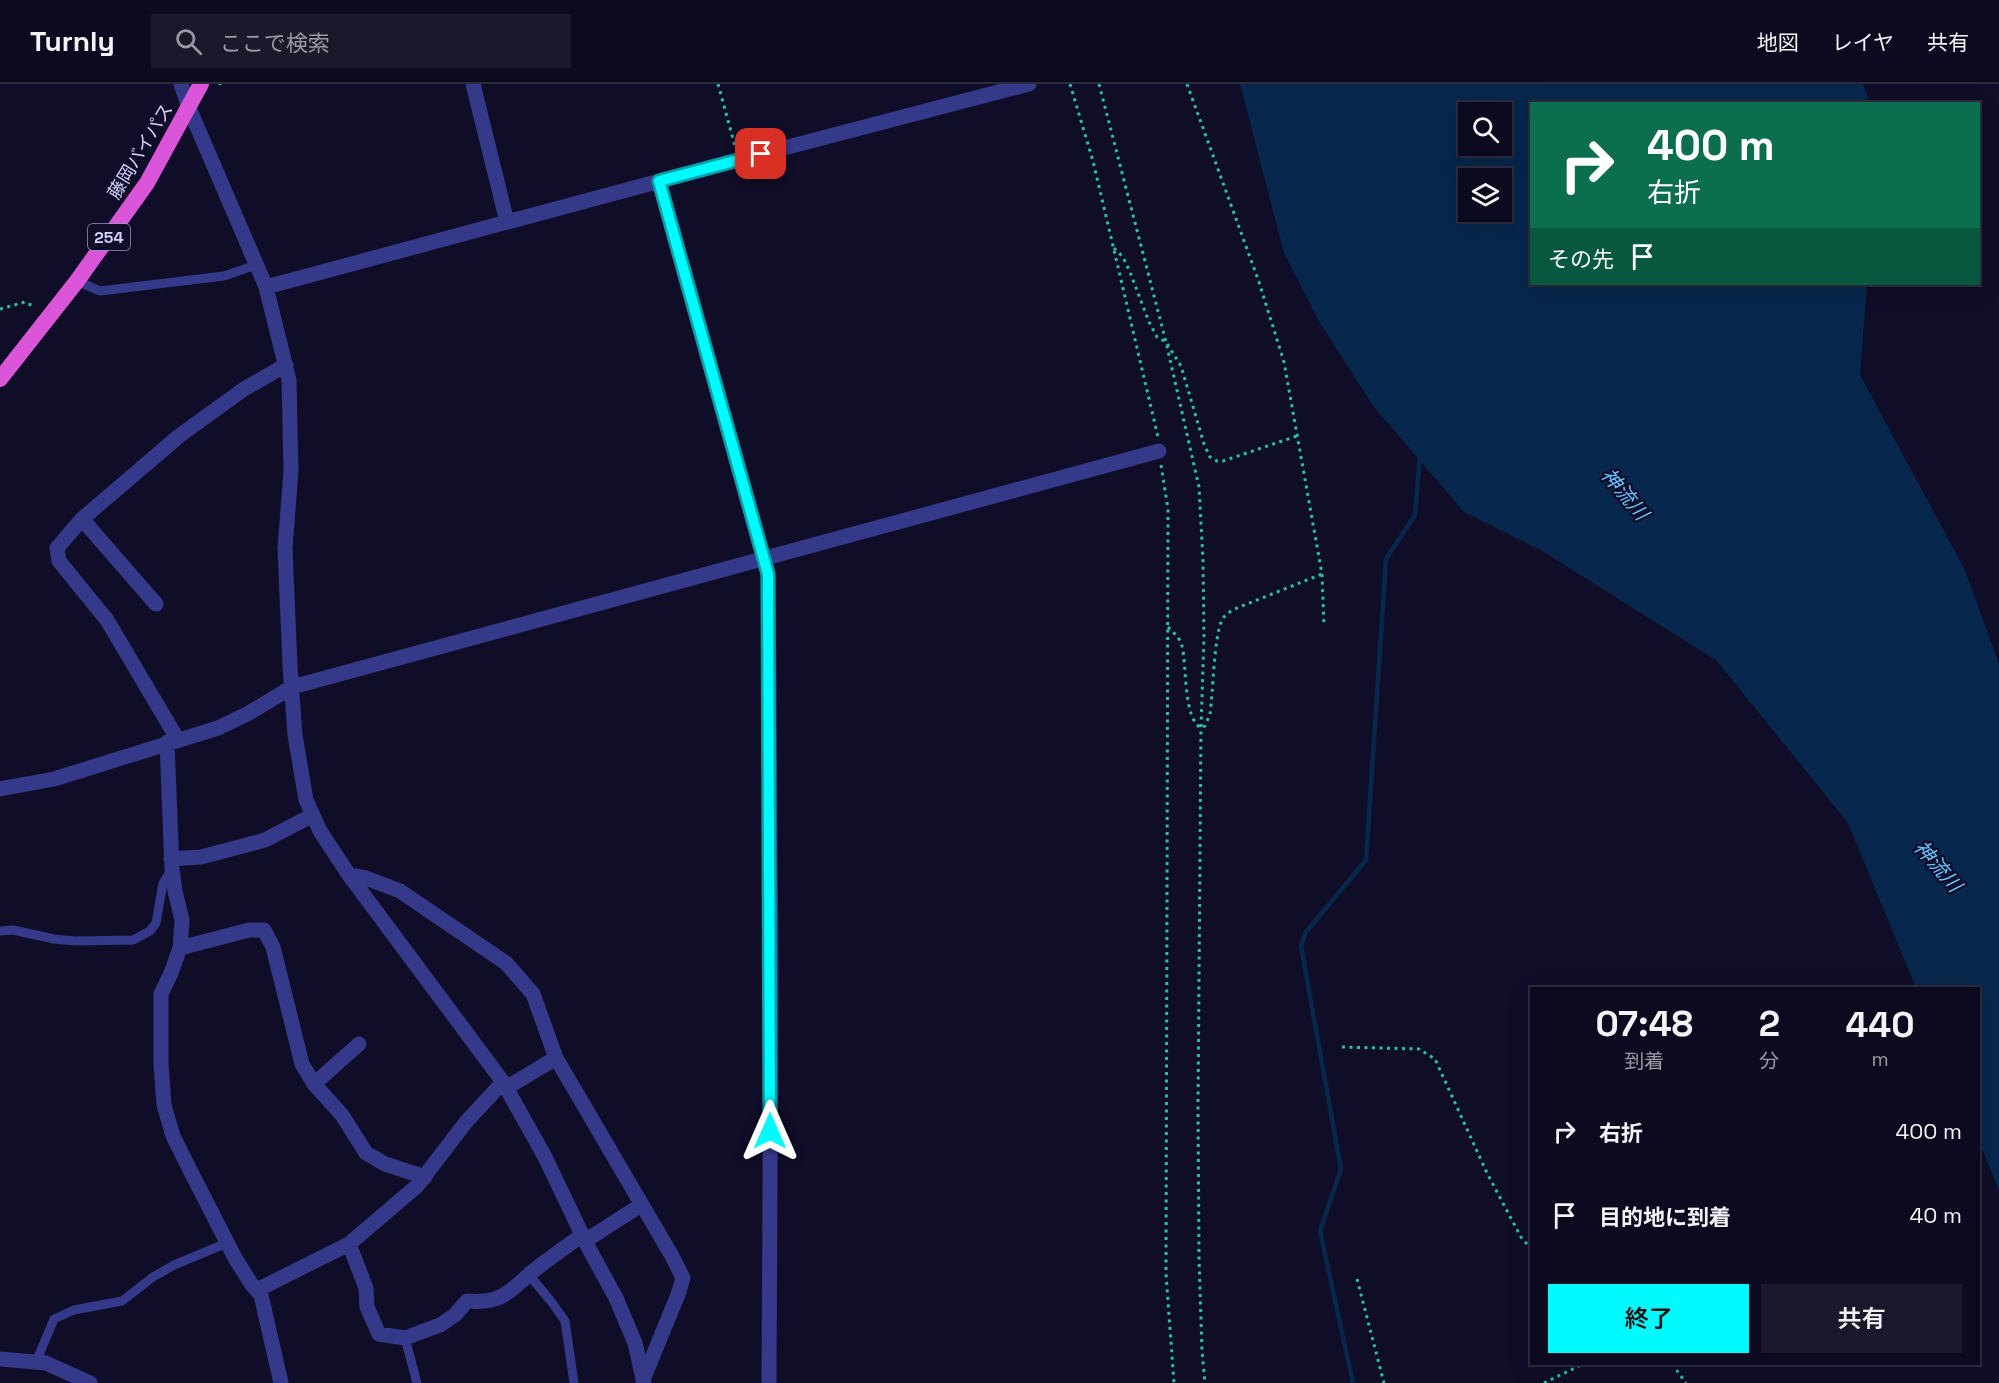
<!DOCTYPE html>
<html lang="ja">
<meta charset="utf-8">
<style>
:root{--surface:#0c0a1e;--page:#1a182b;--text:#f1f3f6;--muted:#9a9aa4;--line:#2c2b3c;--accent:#00fbff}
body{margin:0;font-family:"Space Grotesk","Noto Sans JP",sans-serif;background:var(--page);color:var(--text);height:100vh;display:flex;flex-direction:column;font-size:22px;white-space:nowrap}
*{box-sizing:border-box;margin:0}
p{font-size:20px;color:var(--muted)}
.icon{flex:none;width:33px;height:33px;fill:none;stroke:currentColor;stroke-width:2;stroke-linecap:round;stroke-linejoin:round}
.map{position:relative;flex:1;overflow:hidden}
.sheet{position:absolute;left:1530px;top:903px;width:450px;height:378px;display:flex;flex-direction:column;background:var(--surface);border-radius:0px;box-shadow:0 6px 24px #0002,0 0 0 2px var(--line)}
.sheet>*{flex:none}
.guide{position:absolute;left:1530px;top:18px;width:450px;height:183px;border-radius:0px;box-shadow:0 6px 24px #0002,0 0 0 2px var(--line);background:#0b6e4f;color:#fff;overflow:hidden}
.tools{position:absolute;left:1458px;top:18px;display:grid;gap:12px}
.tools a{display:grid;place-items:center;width:54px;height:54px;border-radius:0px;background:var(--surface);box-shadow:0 6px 24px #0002,0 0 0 2px var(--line);font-size:30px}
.pin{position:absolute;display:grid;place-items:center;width:51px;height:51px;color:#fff;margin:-26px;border-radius:12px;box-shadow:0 3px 9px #0006}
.me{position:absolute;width:66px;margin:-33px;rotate:0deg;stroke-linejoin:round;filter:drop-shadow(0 0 4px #0008)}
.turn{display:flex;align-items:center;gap:21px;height:126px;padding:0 18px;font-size:27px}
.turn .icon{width:78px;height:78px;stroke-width:2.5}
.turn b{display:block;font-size:42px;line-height:51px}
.then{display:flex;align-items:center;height:57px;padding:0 18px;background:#0003;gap:12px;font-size:22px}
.eta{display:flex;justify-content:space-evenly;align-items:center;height:102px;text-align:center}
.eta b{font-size:36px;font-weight:600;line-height:42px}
.primary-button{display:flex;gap:12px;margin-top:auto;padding:12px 18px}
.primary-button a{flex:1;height:69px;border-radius:0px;background:var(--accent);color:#111;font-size:24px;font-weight:600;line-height:69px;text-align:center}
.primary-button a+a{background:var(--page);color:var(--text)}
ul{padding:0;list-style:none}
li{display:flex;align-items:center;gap:18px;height:84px;padding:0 18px}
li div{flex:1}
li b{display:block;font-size:22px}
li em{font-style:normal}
header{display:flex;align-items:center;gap:36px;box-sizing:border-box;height:84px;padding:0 30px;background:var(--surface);border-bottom:2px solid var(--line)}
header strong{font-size:28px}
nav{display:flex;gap:33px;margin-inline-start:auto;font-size:21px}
.search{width:420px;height:54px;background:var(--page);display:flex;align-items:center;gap:15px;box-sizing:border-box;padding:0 21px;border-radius:0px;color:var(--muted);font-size:22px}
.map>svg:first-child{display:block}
</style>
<header>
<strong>Turnly</strong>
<div class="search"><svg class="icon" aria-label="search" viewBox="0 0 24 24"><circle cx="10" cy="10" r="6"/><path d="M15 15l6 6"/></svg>ここで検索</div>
<nav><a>地図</a><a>レイヤ</a><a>共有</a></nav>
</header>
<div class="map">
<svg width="1999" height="1299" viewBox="0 0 1999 1299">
<rect width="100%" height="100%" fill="#100d28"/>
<path fill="#08274c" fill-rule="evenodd" d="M1240 0H1863L1870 19 1532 20V200H1867L1860 291 1964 484 1999 580V1107L1979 1057 1978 904H1916L1848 739 1717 577 1544 468 1464 428 1374 323 1320 239 1284 169ZM1468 28H1502V62H1468ZM1468 94H1502V128H1468Z"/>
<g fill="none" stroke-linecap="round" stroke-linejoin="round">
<path stroke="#08274c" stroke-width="4.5" d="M1353 1299 1320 1147 1341 1085 1301 862 1306 848 1366 776 1386 475 1415 431 1420 370"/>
<path stroke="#26c1ab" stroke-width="3" stroke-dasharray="3 4.5" stroke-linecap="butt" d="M220 0V1
M718 0 735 62
M1070 0 1093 77 1158 353
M1099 0 1166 258 1199 403 1203 476 1204 553 1201 644 1198 1023 1199 1174 1202 1267 1205 1299
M1187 0 1259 198 1284 278 1322 490 1324 542
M1114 164 1123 173 1130 188 1149 238 1157 253 1166 258 1181 282 1204 360 1210 373 1217 377H1223L1297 352
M0 225 25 218 35 223
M1161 381 1168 425 1166 1190 1174 1299
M1168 543C1174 549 1180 554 1182 562 1187 582 1183 634 1201 644L1205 642 1210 630C1213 609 1214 553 1222 536 1225 530 1231 527 1237 524L1322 490
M1342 963 1419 965 1435 975 1487 1089 1522 1155 1532 1165
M1357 1195 1384 1299
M1672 1280 1686 1299
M1544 1299 1583 1280"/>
<path stroke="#35398a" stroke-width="9" d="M77 197 100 207 224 192 256 181
M0 847 13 846 54 855 75 857 133 856 150 847 156 839 163 799 171 786
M529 1191 550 1216 565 1237 574 1299
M405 1254 417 1299
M36 1278 54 1235 74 1226 122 1217 153 1193 174 1181 227 1159"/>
<path stroke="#35398a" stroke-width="15" d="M181 0 189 24 266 203 289 296 291 387 285 464 290 582 295 651 306 716 320 747 349 791 503 998 545 1073 587 1161 616 1214 635 1259 644 1299
M473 0 507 138
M659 97 768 490 771 888 769 1299
M266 203 738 76 1029 0
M82 435 156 520
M178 656 107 536 59 477 57 464 82 435 179 352 244 305 286 281
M167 658 172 785 175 807 182 836 180 864 171 889 161 910V980L164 1021 173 1052 192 1090 235 1174 252 1201 261 1211 281 1299
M0 705 54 695 218 644 249 629 292 603 1159 367
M171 775 201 773 265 756 313 731
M349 791 366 794 400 807 506 879 533 910 556 974 672 1172 683 1194 679 1208 643 1296
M180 864 249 846H264L273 863 302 980 314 1000 342 1031 366 1069 385 1080 425 1093
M314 1000 359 960
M506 1004 556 974
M585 1157 641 1121
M349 1160 366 1204 367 1223 379 1250 405 1254 440 1241 455 1231 467 1217C501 1220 508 1209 532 1188 548 1175 566 1163 582 1151
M257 1206 349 1160 417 1102 466 1038 503 998
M0 1275 46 1279 90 1299"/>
<path stroke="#da55d8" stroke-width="16" d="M0 295 77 197 147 99 201 0"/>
</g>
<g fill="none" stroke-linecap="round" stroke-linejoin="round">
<defs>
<path id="route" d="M761 70 659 97 768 490 770 1047"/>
</defs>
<use href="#route" stroke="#00a3a6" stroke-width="15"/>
<use href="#route" stroke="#00fbff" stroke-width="10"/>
</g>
<g text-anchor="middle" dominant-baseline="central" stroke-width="4.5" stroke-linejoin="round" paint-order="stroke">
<rect fill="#100d28" stroke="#9a98be" stroke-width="1.5" x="88" y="140" width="42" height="26" rx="4.5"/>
<g font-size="16" font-weight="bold" fill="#d5d4ff">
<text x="109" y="153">254</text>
</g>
<g font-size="18" fill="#d5d4ff" stroke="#100d28">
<text transform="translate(140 67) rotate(-59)">藤岡バイパス</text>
</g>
<g font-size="20" font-style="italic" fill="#62c4ff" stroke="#100d28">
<text transform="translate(1625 410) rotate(50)">神流川</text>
<text transform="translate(1938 782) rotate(49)">神流川</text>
</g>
</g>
</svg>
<div class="tools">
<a><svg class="icon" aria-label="search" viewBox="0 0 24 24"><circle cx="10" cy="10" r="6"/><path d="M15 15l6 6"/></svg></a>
<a><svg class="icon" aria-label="layers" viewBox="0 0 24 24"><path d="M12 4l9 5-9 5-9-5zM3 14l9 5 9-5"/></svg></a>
</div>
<div class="pin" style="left:761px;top:70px;background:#d93025"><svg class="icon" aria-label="arrive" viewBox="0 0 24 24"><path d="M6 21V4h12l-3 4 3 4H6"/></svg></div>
<svg class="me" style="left:770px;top:1047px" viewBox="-20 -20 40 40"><path d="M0-17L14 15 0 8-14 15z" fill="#00fbff" stroke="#fff" stroke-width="4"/></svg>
<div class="guide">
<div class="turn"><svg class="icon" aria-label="right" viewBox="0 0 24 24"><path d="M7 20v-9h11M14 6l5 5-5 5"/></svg><div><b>400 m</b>右折</div></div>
<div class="then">その先<svg class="icon" aria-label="arrive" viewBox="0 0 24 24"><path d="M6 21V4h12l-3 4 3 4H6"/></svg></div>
</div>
<section class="sheet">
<div class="eta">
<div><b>07:48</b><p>到着</p></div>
<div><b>2</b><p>分</p></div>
<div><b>440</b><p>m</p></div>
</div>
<ul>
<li><svg class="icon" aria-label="right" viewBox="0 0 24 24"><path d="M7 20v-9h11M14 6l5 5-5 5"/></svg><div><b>右折</b></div><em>400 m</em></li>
<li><svg class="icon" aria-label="arrive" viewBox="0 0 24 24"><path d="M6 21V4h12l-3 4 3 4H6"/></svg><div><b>目的地に到着</b></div><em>40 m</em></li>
</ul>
<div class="primary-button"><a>終了</a><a>共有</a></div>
</section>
</div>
